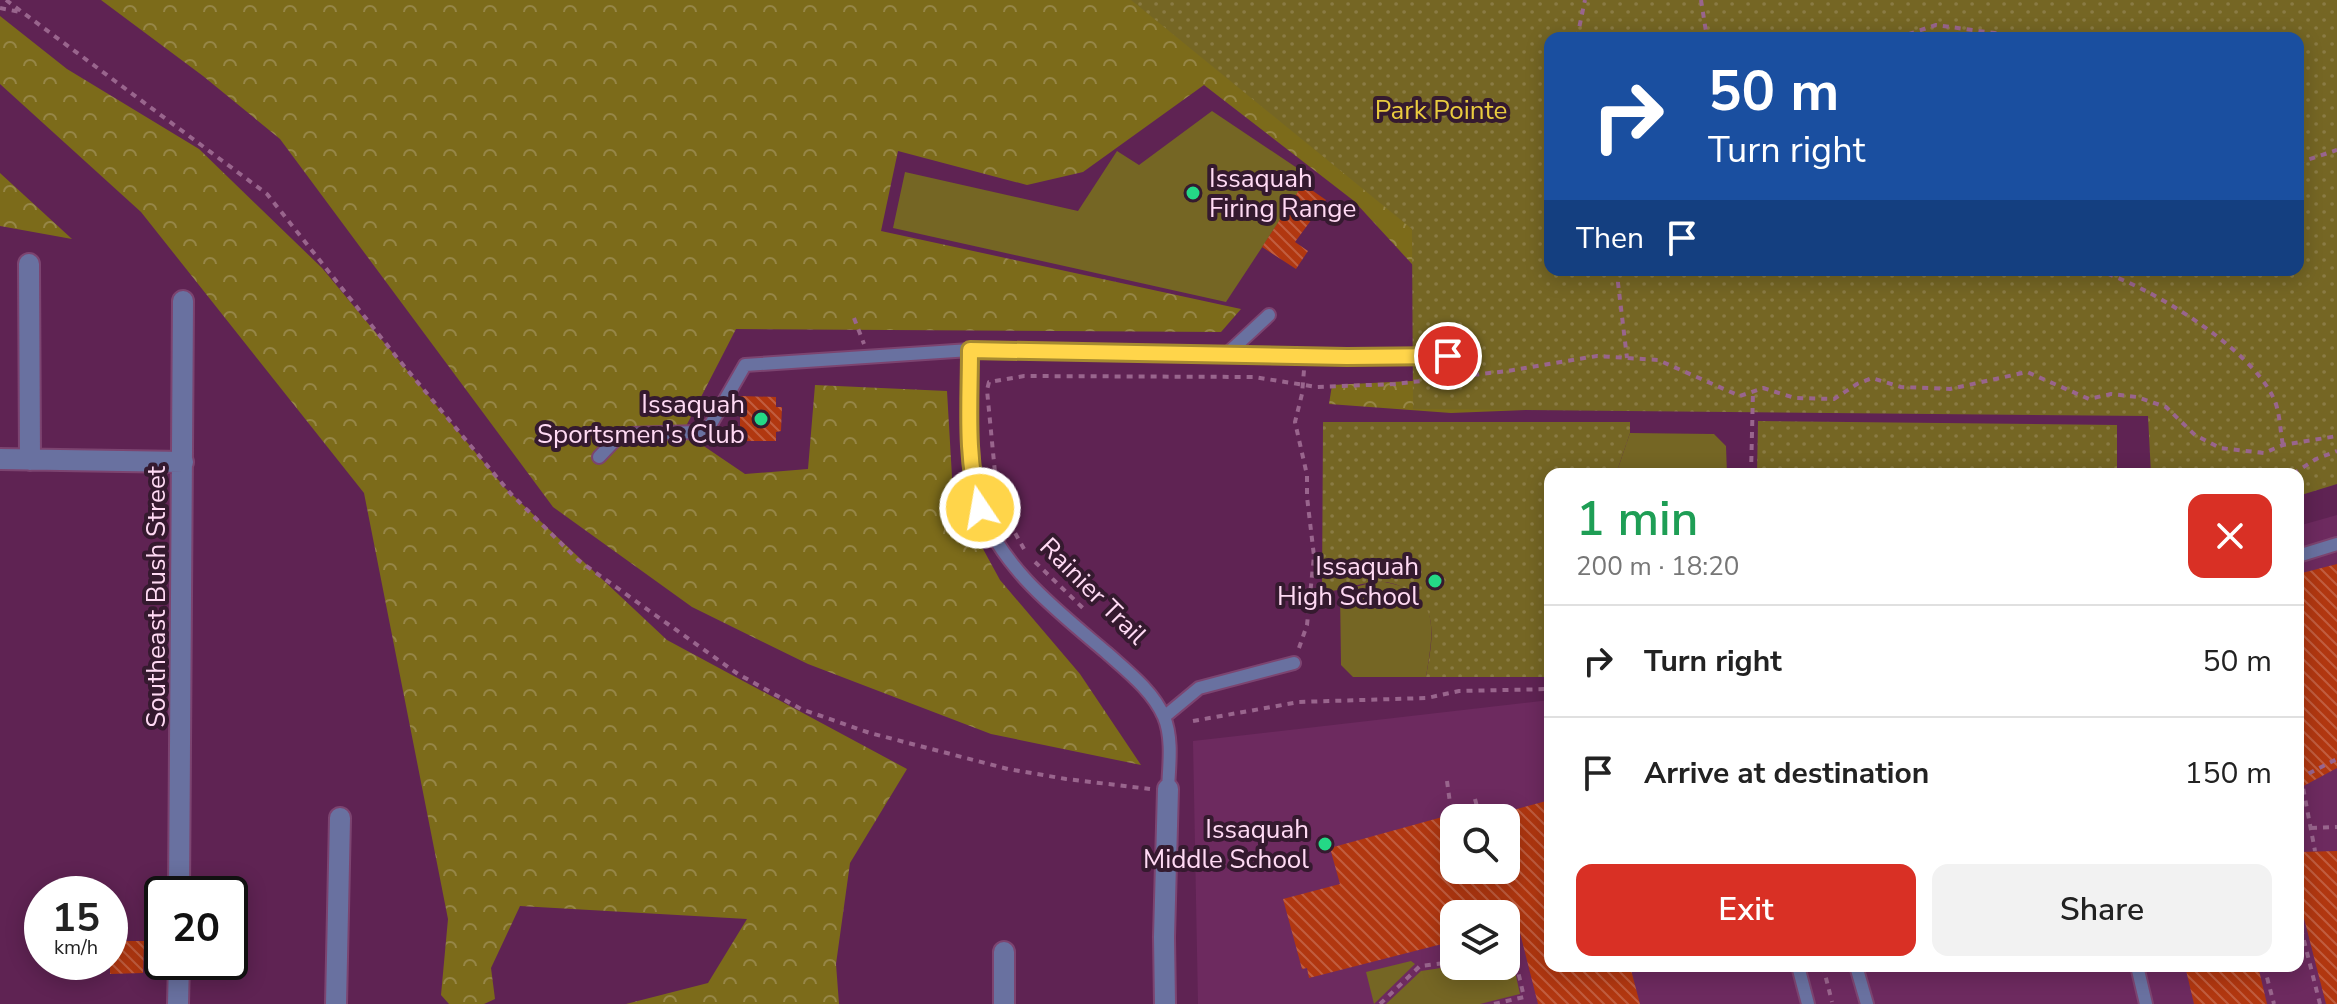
<!DOCTYPE html>
<meta charset="utf-8">
<style>
:root{--surface:#fff;--page:#f2f2f2;--text:#222;--muted:#767676;--line:#e0e0e0;--accent:#d93025}
body{margin:0;font-family:"Nunito Sans",sans-serif;background:var(--page);color:var(--text);height:100vh;display:flex;flex-direction:column;font-size:30px;white-space:nowrap}
*{box-sizing:border-box;margin:0}
p{font-size:26px;color:var(--muted)}
.icon{flex:none;width:44px;height:44px;fill:none;stroke:currentColor;stroke-width:2;stroke-linecap:round;stroke-linejoin:round}
.map{position:relative;flex:1;overflow:hidden}
.panel{position:absolute;left:1544px;top:468px;width:760px;height:504px;display:flex;flex-direction:column;background:var(--surface);border-radius:16px;box-shadow:0 4px 20px #0003}
.panel>*{flex:none}
.guide{position:absolute;left:1544px;top:32px;width:760px;height:244px;border-radius:16px;box-shadow:0 4px 20px #0003;background:#1a4fa0;color:#fff;overflow:hidden}
.tools{position:absolute;left:1440px;top:804px;display:grid;gap:16px}
.tools a{display:grid;place-items:center;width:80px;height:80px;border-radius:16px;background:var(--surface);box-shadow:0 4px 20px #0003;font-size:40px}
.speed{position:absolute;left:24px;top:876px;display:flex;gap:16px;font-size:40px;font-weight:700;text-align:center}
.speed>*{display:grid;place-content:center;width:104px;height:104px;border-radius:50%;background:var(--surface);box-shadow:0 4px 20px #0003;line-height:1}
.speed small{font-size:20px;font-weight:400}
.speed .limit{border:4px solid #111;border-radius:12px;background:#fff;color:#111}
.pin{position:absolute;display:grid;place-items:center;width:68px;height:68px;color:#fff;margin:-34px;border:4px solid #fff;border-radius:50%;box-shadow:0 2px 8px #0007}
.me{position:absolute;width:88px;margin:-44px;rotate:348deg;stroke-linejoin:round;filter:drop-shadow(0 0 6px #0008)}
.turn{display:flex;align-items:center;gap:28px;height:168px;padding:0 32px;font-size:36px}
.turn .icon{width:104px;height:104px;stroke-width:2.5}
.turn b{display:block;font-size:56px;line-height:68px}
.then{display:flex;align-items:center;height:76px;padding:0 32px;background:#0003;gap:16px;font-size:30px}
.round{display:grid;place-items:center;flex:none;width:84px;height:84px;border-radius:16px;background:var(--page)}
.head{display:flex;align-items:center;justify-content:space-between;height:136px;padding:0 32px}
h1{font-size:48px;font-weight:600;line-height:60px;color:#1e9e55}
.cta{display:flex;gap:16px;margin-top:auto;padding:16px 32px}
.cta a{flex:1;height:92px;border-radius:16px;background:var(--accent);color:#fff;font-size:32px;font-weight:600;line-height:92px;text-align:center}
.cta a+a{background:var(--page);color:var(--text)}
ul{padding:0;list-style:none}
li{display:flex;align-items:center;gap:24px;height:112px;padding:0 32px;border-top:2px solid var(--line)}
li div{flex:1}
li b{display:block;font-size:30px}
li em{font-style:normal}
.map>svg:first-child{display:block}
</style>
<div class="map">
<svg width="2337" height="1004" viewBox="0 0 2337 1004">
<defs>
<pattern id="forest-crowns" width="20" height="18" patternUnits="userSpaceOnUse" patternTransform="scale(2)"><rect width="20" height="18" fill="#7c6b1a"/><path d="M2 6a3 3 0 1 1 6 0M12 15a3 3 0 1 1 6 0" fill="none" stroke="#968647"/></pattern>
<pattern id="park-dots" width="8" height="8" patternUnits="userSpaceOnUse" patternTransform="scale(2)"><rect width="8" height="8" fill="#756624"/><path d="M2 2h.1M6 6h.1" fill="none" stroke="#8a7b44" stroke-width="1.8" stroke-linecap="round"/></pattern>
<pattern id="building-back-hatch" width="6" height="6" patternUnits="userSpaceOnUse" patternTransform="scale(2)"><rect width="6" height="6" fill="#b13710"/><path d="M-1 5l2 2M0 0l6 6M5-1l2 2" fill="none" stroke="#c15d3f"/></pattern>
</defs>
<rect width="100%" height="100%" fill="#5f2353"/>
<path fill="#6d2a5f" fill-rule="evenodd" d="M2337 515V1004H1198L1193 741 1550 700V966H2298V526ZM1454 818H1506V870H1454ZM1454 914H1506V966H1454Z"/>
<path fill="#756624" d="M1212 111 1309 176 1226 302 893 228 905 172 1078 211 1117 151 1139 165Z
M1630 433 1714 434 1726 446 1727 474H1616Z
M1378 581C1442 589 1434 628 1426 677H1353L1341 665 1340 591Z
M1506 958H1512L1520 994 1480 1004H1386L1421 971 1454 966H1506Z
M1411 961 1415 964 1374 1004 1366 972Z"/>
<path fill="url(#forest-crowns)" fill-rule="evenodd" d="M101 0H2337V403L2157 370 1716 402 1451 413 1329 404 1332 385 1471 378 1468 325 1354 201 1204 85 1083 172 1027 185 898 151 881 231 1241 309 1221 332 736 329 683 432 745 474 808 469 815 385 947 391 953 494 1000 580 1080 674 1141 765 991 734 808 664 692 607 553 507 280 139 203 76ZM1550 38H2298V270H1550Z
M0 16 67 69 199 149 322 268 505 488 667 640 907 769 850 863 836 964 839 1004H626L708 983 747 919 520 906 491 968 495 999 484 1004H449L441 995 448 919 364 493 141 212 0 84Z
M0 173 72 239 0 226Z"/>
<path fill="url(#park-dots)" fill-rule="evenodd" d="M1131 0H2337V484L2298 496V474H2151L2148 416 1413 409 1412 229ZM1550 38H2298V270H1550Z
M1758 421 2117 425V474H1757Z
M1323 422H1630V433L1616 474H1550V677H1426C1431 645 1442 607 1406 589 1397 584 1387 581 1377 582 1358 583 1342 591 1322 592Z"/>
<path fill="url(#building-back-hatch)" d="M1303 184 1326 200 1295 242 1308 251 1296 269 1262 247Z
M740 396 776 397V407H782L781 431 776 432V441H740Z
M2337 564V768L2298 789V574Z
M1550 800V966H1630L1640 1004H1538L1518 925 1506 928V914H1454V941L1309 978 1307 968 1302 969 1283 899 1340 884 1330 848 1446 816 1454 844V870H1506V812Z
M2337 851V1004H2326L2298 895V852Z
M110 941H144L143 973 110 974Z
M2185 966H2258L2267 1004H2194Z"/>
<g fill="none" stroke-linecap="round" stroke-linejoin="round">
<defs>
<path id="lane" d="M970 350C970 401 962 460 980 508 1003 570 1059 612 1107 653 1127 671 1153 691 1164 717 1173 738 1169 767 1168 789
M1228 353 1269 315
M599 457 618 437 631 434 698 432 711 424 745 365 970 350 1347 357 1448 356
M2298 556 2337 544
M1164 717 1199 688 1294 663
M1798 966 1808 1004
M1856 966 1867 1004
M2137 966 2146 1004"/>
<path id="street" d="M29 264 30 460
M0 459 183 462
M179 894 183 301
M178 1004 179 962
M336 1004 340 818
M1004 1004V952
M1165 1004 1164 937 1168 789"/>
</defs>
<use href="#lane" stroke="#7c4470" stroke-width="16"/>
<use href="#street" stroke="#7c4470" stroke-width="24"/>
<path stroke="#99658d" stroke-width="4" stroke-dasharray="6 6" stroke-linecap="butt" d="M6 0 267 194 399 360 511 494 578 560 738 674 801 709 870 733 1008 769 1066 779 1150 789
M1701 0 1707 38
M0 8 20 12
M1577 38 1585 0
M1897 38 1936 25 2030 38
M2298 163 2337 150
M1619 270 1618 283 1627 358
M2096 270C2148 285 2249 347 2273 397 2280 410 2280 431 2283 445
M854 318 864 344
M1751 474 1753 392
M2293 474 2316 459 2337 451
M1024 549 1005 515 996 483 987 390 989 382 1024 376 1254 377 1317 387 1395 384 1507 371 1597 356 1658 360 1740 396 1763 388 1795 398 1834 399 1857 384 1872 378 1901 387 1950 389 2027 372 2089 399 2111 394 2137 397 2166 407 2195 435 2220 448 2264 453 2283 445 2337 436
M1035 562 1086 611
M1299 648 1307 625 1314 556 1307 497V475L1295 422 1302 394 1304 370
M1193 721 1299 702 1427 698 1459 691 1550 689
M2301 777 2315 851
M2298 779 2337 759
M1447 781 1450 803
M1475 799 1480 818
M2311 828 2337 827
M2298 917 2320 1004
M1514 954 1511 942 1521 940
M1823 966 1832 1002
M2264 966 2274 1004
M1380 1004 1420 966 1454 962
M1494 1004 1524 997 1514 954 1506 955"/>
<use href="#lane" stroke="#6971a0" stroke-width="12"/>
<use href="#street" stroke="#6971a0" stroke-width="20"/>
</g>
<g fill="none" stroke-linecap="round" stroke-linejoin="round">
<defs>
<path id="route" d="M980 508C965 458 970 403 970 350L1347 357 1448 356"/>
</defs>
<use href="#route" stroke="#a68a30" stroke-width="20"/>
<use href="#route" stroke="#ffd54a" stroke-width="14"/>
</g>
<g fill="#24d886" stroke="#351a2f" stroke-width="3">
<circle cx="1193" cy="193" r="8"/>
<circle cx="761" cy="419" r="8"/>
<circle cx="1435" cy="581" r="8"/>
<circle cx="1325" cy="844" r="8"/>
</g>
<g text-anchor="middle" dominant-baseline="central" stroke-width="8" stroke-linejoin="round" paint-order="stroke">
<g font-size="26" fill="#eacc3f" stroke="#351a2f">
<text x="1441" y="110">Park Pointe</text>
</g>
<g font-size="26" fill="#ffdaf4" stroke="#351a2f" text-anchor="end">
<text x="1209" y="178" text-anchor="start">Issaquah<tspan x="1209" dy="30">Firing Range</tspan></text>
<text x="745" y="404">Issaquah<tspan x="745" dy="30">Sportsmen's Club</tspan></text>
<text x="1419" y="566">Issaquah<tspan x="1419" dy="30">High School</tspan></text>
<text x="1309" y="829">Issaquah<tspan x="1309" dy="30">Middle School</tspan></text>
</g>
<g font-size="26" fill="#ffdaf4" stroke="#351a2f">
<text transform="translate(1093 591) rotate(45)">Rainier Trail</text>
<text transform="translate(156 597) rotate(-90)">Southeast Bush Street</text>
</g>
</g>
</svg>
<div class="tools">
<a><svg class="icon" aria-label="search" viewBox="0 0 24 24"><circle cx="10" cy="10" r="6"/><path d="M15 15l6 6"/></svg></a>
<a><svg class="icon" aria-label="layers" viewBox="0 0 24 24"><path d="M12 4l9 5-9 5-9-5zM3 14l9 5 9-5"/></svg></a>
</div>
<div class="speed"><div>15<small>km/h</small></div><div class="limit">20</div></div>
<div class="pin" style="left:1448px;top:356px;background:#d93025"><svg class="icon" aria-label="arrive" viewBox="0 0 24 24"><path d="M6 21V4h12l-3 4 3 4H6"/></svg></div>
<svg class="me" style="left:980px;top:508px" viewBox="-20 -20 40 40"><circle r="17" fill="#ffd54a" stroke="#fff" stroke-width="3"/><path d="M0-11L8 9 0 5-8 9z" fill="#fff"/></svg>
<div class="guide">
<div class="turn"><svg class="icon" aria-label="right" viewBox="0 0 24 24"><path d="M7 20v-9h11M14 6l5 5-5 5"/></svg><div><b>50 m</b>Turn right</div></div>
<div class="then">Then<svg class="icon" aria-label="arrive" viewBox="0 0 24 24"><path d="M6 21V4h12l-3 4 3 4H6"/></svg></div>
</div>
<section class="panel">
<div class="head"><div><h1>1 min</h1><p>200 m · 18:20</p></div><a class="round" style="background:#d93025;color:#fff"><svg class="icon" aria-label="close" viewBox="0 0 24 24"><path d="M6 6l12 12M18 6L6 18"/></svg></a></div>
<ul>
<li><svg class="icon" aria-label="right" viewBox="0 0 24 24"><path d="M7 20v-9h11M14 6l5 5-5 5"/></svg><div><b>Turn right</b></div><em>50 m</em></li>
<li><svg class="icon" aria-label="arrive" viewBox="0 0 24 24"><path d="M6 21V4h12l-3 4 3 4H6"/></svg><div><b>Arrive at destination</b></div><em>150 m</em></li>
</ul>
<div class="cta"><a>Exit</a><a>Share</a></div>
</section>
</div>
